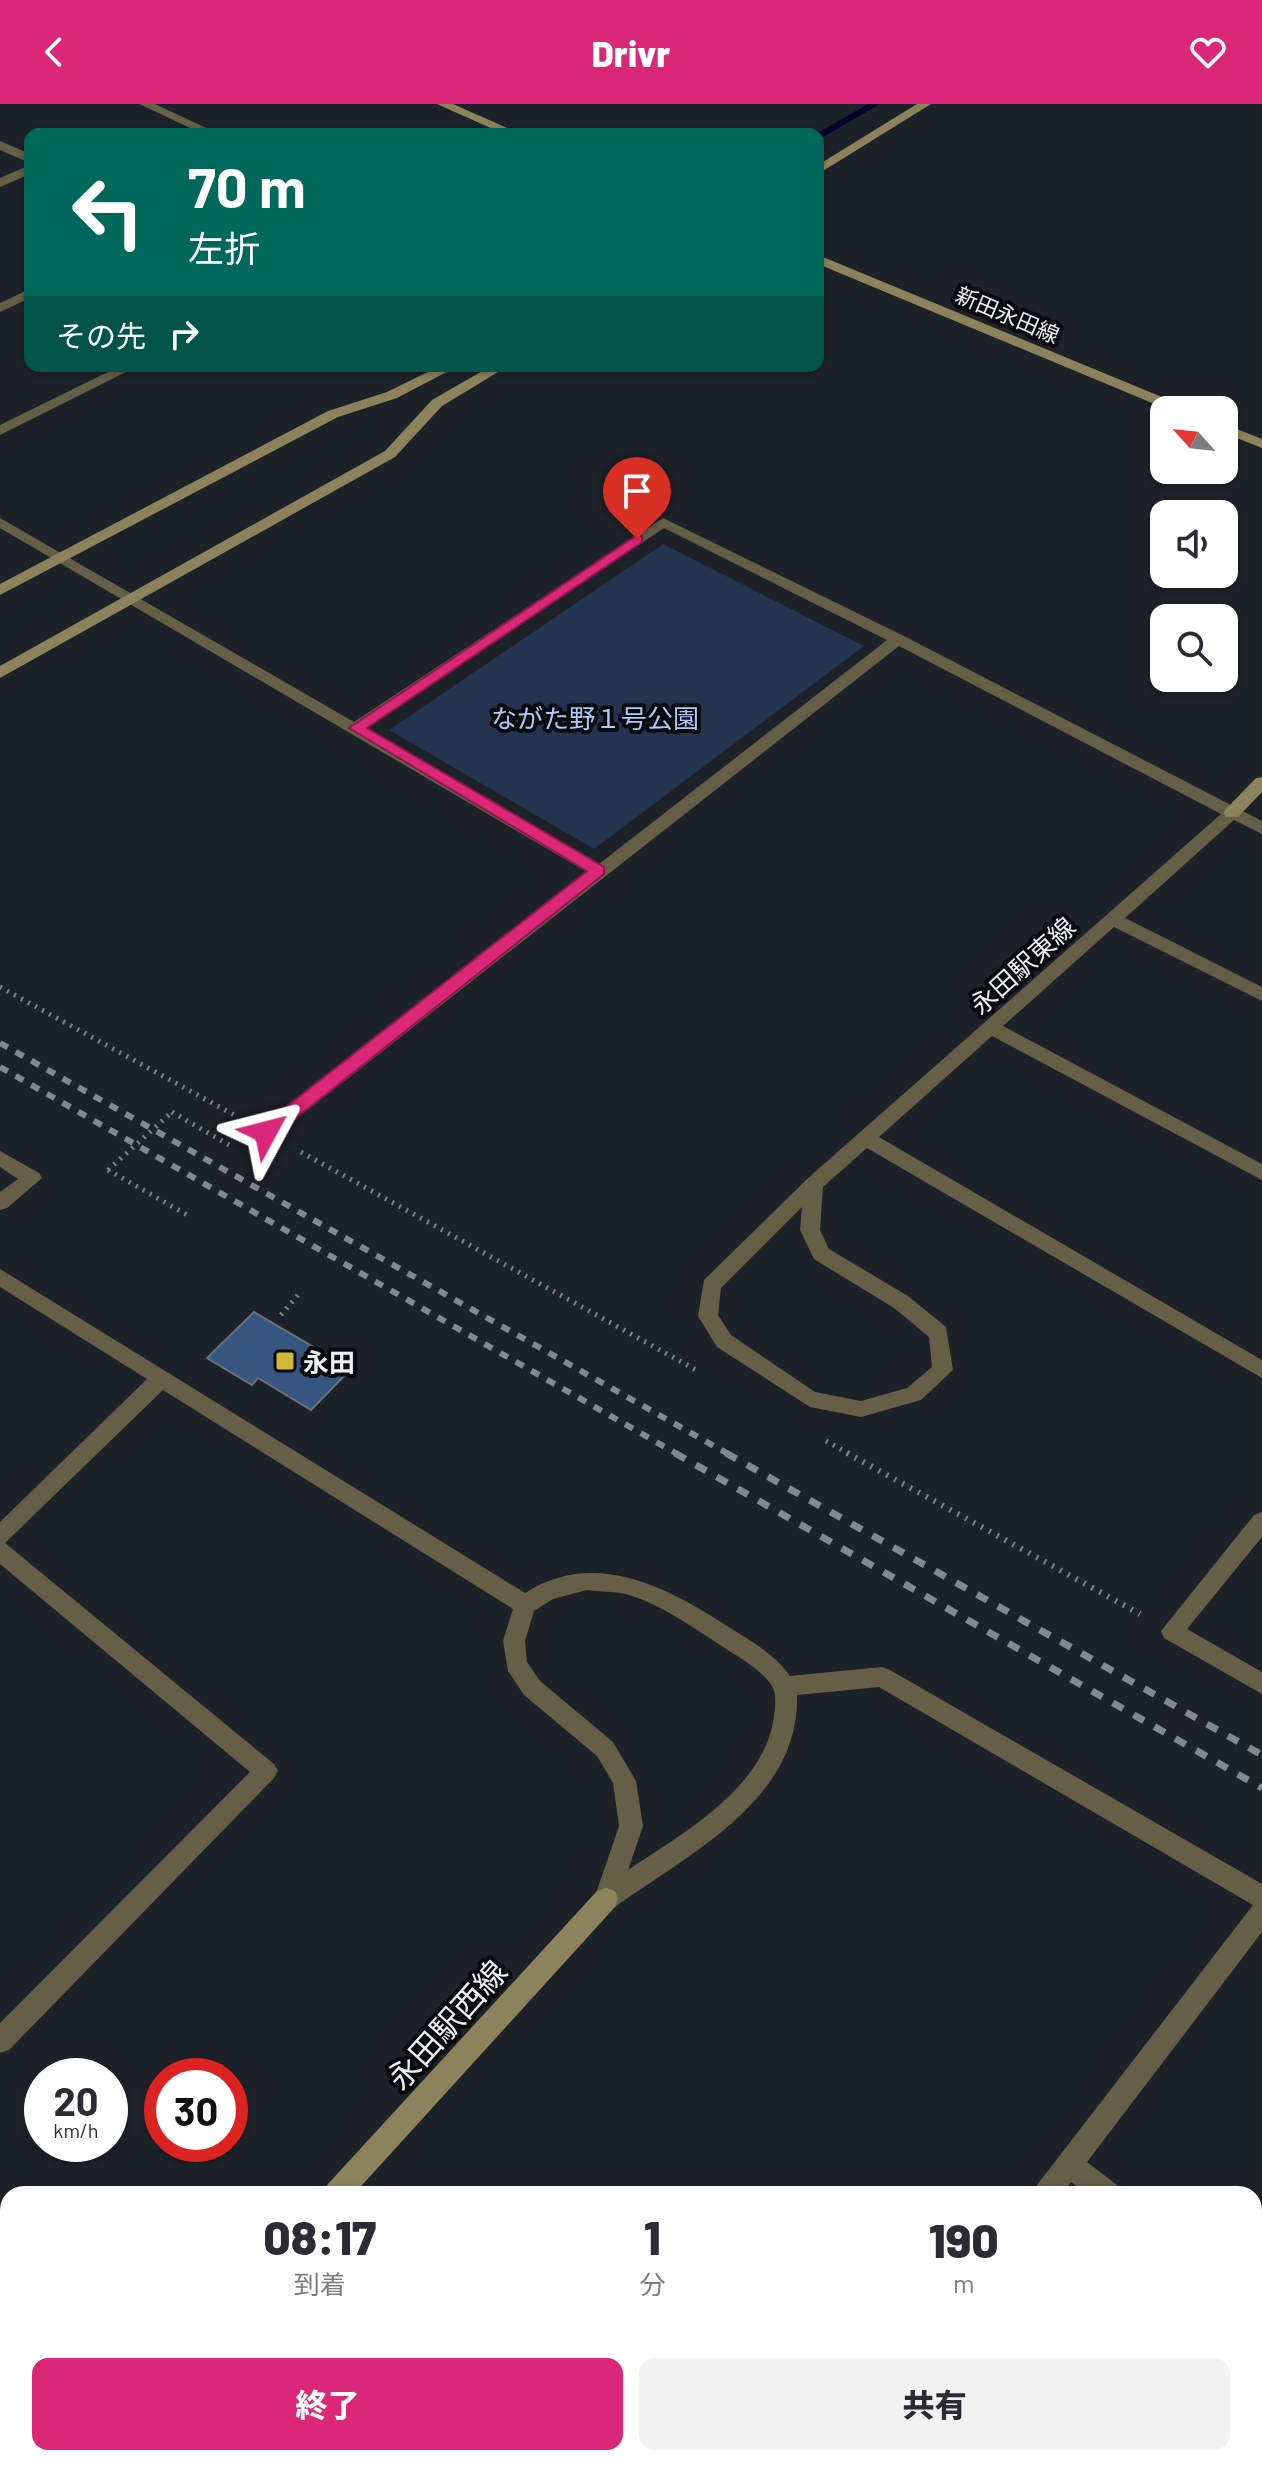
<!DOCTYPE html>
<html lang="ja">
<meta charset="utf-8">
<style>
:root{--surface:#fff;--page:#f2f2f3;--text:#2b2b33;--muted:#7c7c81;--accent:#db2777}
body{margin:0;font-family:Barlow,"Noto Sans JP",sans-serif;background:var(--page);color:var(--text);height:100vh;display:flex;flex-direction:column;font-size:30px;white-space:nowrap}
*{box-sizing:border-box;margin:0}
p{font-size:26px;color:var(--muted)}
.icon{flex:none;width:44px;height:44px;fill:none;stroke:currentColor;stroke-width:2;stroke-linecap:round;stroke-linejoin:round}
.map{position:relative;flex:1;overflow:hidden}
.drawer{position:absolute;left:0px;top:2082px;width:1262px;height:280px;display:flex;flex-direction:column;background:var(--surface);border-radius:24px 24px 0 0;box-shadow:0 2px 6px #0004}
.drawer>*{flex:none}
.banner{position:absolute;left:24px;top:24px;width:800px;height:244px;border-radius:16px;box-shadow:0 2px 6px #0004;background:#00695c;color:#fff;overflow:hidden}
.needle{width:52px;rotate:297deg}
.fabs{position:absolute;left:1150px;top:292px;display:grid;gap:16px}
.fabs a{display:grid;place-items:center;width:88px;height:88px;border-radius:16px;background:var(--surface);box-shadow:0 2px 6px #0004;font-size:40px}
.speed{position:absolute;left:24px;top:1954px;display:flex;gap:16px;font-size:40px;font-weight:700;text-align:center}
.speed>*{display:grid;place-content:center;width:104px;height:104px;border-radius:50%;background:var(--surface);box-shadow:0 2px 6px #0004;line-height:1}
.speed small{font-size:20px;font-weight:400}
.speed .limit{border:12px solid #d22;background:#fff;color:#111}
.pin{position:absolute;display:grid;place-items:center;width:68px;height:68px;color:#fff;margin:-82px -34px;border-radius:50% 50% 50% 0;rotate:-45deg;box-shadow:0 0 8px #0007}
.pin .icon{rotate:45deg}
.me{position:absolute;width:88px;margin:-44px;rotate:52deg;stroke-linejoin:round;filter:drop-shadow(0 0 6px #0008)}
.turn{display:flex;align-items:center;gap:28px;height:168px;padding:0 32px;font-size:36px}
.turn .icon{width:104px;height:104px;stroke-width:2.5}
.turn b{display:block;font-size:56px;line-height:68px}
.then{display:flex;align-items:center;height:76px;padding:0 32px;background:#0003;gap:16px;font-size:30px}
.eta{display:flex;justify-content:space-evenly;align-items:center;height:136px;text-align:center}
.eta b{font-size:48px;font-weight:800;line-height:56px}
.action{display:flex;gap:16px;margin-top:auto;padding:16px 32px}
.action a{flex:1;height:92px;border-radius:16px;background:var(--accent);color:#fff;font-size:32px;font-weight:800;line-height:92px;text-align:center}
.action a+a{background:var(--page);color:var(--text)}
header{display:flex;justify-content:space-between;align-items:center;height:104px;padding:0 32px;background:var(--accent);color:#fff;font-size:36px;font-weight:800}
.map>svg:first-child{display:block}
</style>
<header><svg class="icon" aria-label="back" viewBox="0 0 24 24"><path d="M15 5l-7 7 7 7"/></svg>Drivr<svg class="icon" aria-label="heart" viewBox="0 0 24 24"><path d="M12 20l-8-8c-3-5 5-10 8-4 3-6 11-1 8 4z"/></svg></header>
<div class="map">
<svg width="1262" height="2362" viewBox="0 0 1262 2362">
<rect width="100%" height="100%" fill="#1d2128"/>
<path fill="#23344f" d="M663 440 864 542 594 745 389 626Z"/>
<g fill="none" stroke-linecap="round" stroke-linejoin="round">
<path fill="#000429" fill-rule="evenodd" d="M868 0H880L818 36 816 30Z"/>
</g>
<path fill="#375581" stroke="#6b7179" stroke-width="2" d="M254 1208 351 1265 311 1306 258 1274 252 1281 207 1254Z"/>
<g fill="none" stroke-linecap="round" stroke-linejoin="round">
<path stroke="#7f8288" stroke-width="5" stroke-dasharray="2 6" stroke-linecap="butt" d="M0 883 236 1012
M172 1008 231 1042
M301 1048 698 1267
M108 1066 189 1112
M281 1211 298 1191
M826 1337 851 1351"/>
<path stroke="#7f8288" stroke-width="6" stroke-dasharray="2 7" stroke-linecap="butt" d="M847 1349 1140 1510"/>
<path fill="#655f48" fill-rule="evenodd" d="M139 0H155L219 30H203Z
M0 37 30 50V59L0 46Z
M30 61V70L0 83V74Z
M30 185V194L0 208V199Z
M120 262H138L0 331V321Z
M0 414 354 618 663 414 904 532 1262 717V730L1234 716 1125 814 1262 883V897L1114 823 1003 922 1262 1060V1076L992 932 879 1033 1262 1256V1274L867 1044 823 1083 820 1126 829 1145 908 1192 946 1223 953 1266 921 1296 861 1313 810 1303 717 1243 698 1212 704 1176 807 1075 1221 710 899 542 273 1033H259L257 1028 259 1023 587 768 0 424ZM664 424 887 536 599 760 366 625ZM802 1103 800 1126 814 1155 894 1204 929 1233 932 1263 907 1284 861 1297 815 1288 731 1231 718 1211 721 1184Z
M0 1047 39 1069 42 1074 7 1104 0 1106V1088L18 1075 0 1063Z
M0 1165 525 1489C594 1445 665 1482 727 1522 749 1536 774 1549 790 1572L882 1563 890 1566 1262 1780V1828L1087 2058 1117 2081 1121 2090H1087L1071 2078 1062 2090H1033L1037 2081 1253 1801 879 1583 797 1591C800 1696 689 1750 615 1803L606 1806 597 1803 594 1795 619 1722 613 1679 597 1652 524 1591 508 1567 503 1537 513 1505 163 1286 5 1439 274 1660 278 1667 274 1674 9 1946 0 1949V1919L250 1668 0 1460V1418L147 1275 0 1183ZM587 1486C601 1488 616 1487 629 1491 662 1501 692 1523 720 1541 738 1553 760 1564 772 1582 777 1591 775 1603 774 1612 765 1684 683 1729 628 1766L643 1722 636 1677 613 1638 540 1577 527 1558 525 1537 534 1507 553 1495Z
M1262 1408V1433L1187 1525 1262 1568V1590L1164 1534 1161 1527 1254 1411Z
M0 2159 8 2162V2196L0 2193Z
M1254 2192 1262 2195V2224L1254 2221Z
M126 2354H159L162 2362H129Z
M827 2354H858L855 2362H824Z"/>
<path fill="#8c835c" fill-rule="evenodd" d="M437 0H453L521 30H504Z
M917 0H931L818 70V61Z
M818 151 1186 303 1188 306H1169L818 160Z
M440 262H458L397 294 338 313 0 491V480L328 307 387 288Z
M491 262H508L442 302 395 353 0 574V562L385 347 432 296Z
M1224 320 1262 335V344L1224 329Z
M1262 673V688L1238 713H1226L1224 709 1226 705 1256 674Z
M606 1784 615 1787 618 1795 615 1803 354 2090H323L327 2081 597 1787Z
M76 2354H108L105 2362H73Z"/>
<path stroke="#85888e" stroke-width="6" stroke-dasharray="9 9" stroke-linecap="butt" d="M0 939 730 1351
M0 963 679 1351"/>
<path stroke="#85888e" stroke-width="7" stroke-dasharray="12 12" stroke-linecap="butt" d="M675 1349 1262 1684
M726 1349 1262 1651"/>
<path stroke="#7f8288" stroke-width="5" stroke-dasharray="2 6" stroke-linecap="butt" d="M108 1066 172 1008"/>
</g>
<path fill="#db2777" stroke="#8e194d" stroke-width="2" d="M637 431 642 432V438L367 624 604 763V770L272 1033H259L257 1028 259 1024 587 767 349 624Z"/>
<rect fill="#d2b635" stroke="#090b0e" stroke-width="3" x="275" y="1247" width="20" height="20" rx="4"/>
<g text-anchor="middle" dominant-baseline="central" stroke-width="8" stroke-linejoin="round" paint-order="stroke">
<g font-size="22" fill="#ebeef3" stroke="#090b0e">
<text transform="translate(1008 210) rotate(23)">新田永田線</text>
</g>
<g font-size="26" fill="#adcaf4" stroke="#090b0e">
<text x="595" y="613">ながた野１号公園</text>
</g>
<g font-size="26" fill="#ebeef3" stroke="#090b0e">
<text transform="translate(1022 861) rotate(-42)">永田駅東線</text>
</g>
<g font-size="26" font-weight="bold" fill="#ebeef3" stroke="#090b0e" text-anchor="start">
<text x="303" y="1257">永田</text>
</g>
<g font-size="32" fill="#ebeef3" stroke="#090b0e">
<text transform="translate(446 1920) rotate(-48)">永田駅西線</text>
</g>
</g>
</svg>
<div class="fabs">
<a><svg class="needle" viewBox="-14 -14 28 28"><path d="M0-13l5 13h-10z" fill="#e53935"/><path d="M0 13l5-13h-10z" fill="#7c7c81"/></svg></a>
<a><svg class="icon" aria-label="sound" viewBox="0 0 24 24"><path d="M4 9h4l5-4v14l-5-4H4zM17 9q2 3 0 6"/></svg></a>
<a><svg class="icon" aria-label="search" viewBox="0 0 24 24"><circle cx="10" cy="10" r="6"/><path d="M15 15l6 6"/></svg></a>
</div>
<div class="speed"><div>20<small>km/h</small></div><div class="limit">30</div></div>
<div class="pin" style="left:637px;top:435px;background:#d93025"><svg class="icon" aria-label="arrive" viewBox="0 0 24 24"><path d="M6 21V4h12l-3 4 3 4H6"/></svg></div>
<svg class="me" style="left:266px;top:1028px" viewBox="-20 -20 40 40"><path d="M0-17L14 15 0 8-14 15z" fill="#db2777" stroke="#fff" stroke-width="4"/></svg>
<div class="banner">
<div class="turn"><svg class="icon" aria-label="left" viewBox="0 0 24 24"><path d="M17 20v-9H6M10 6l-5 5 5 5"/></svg><div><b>70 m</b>左折</div></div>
<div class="then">その先<svg class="icon" aria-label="right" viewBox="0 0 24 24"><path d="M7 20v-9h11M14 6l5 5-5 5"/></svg></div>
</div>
<section class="drawer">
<div class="eta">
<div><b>08:17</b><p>到着</p></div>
<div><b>1</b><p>分</p></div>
<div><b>190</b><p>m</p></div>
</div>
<div class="action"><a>終了</a><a>共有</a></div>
</section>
</div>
